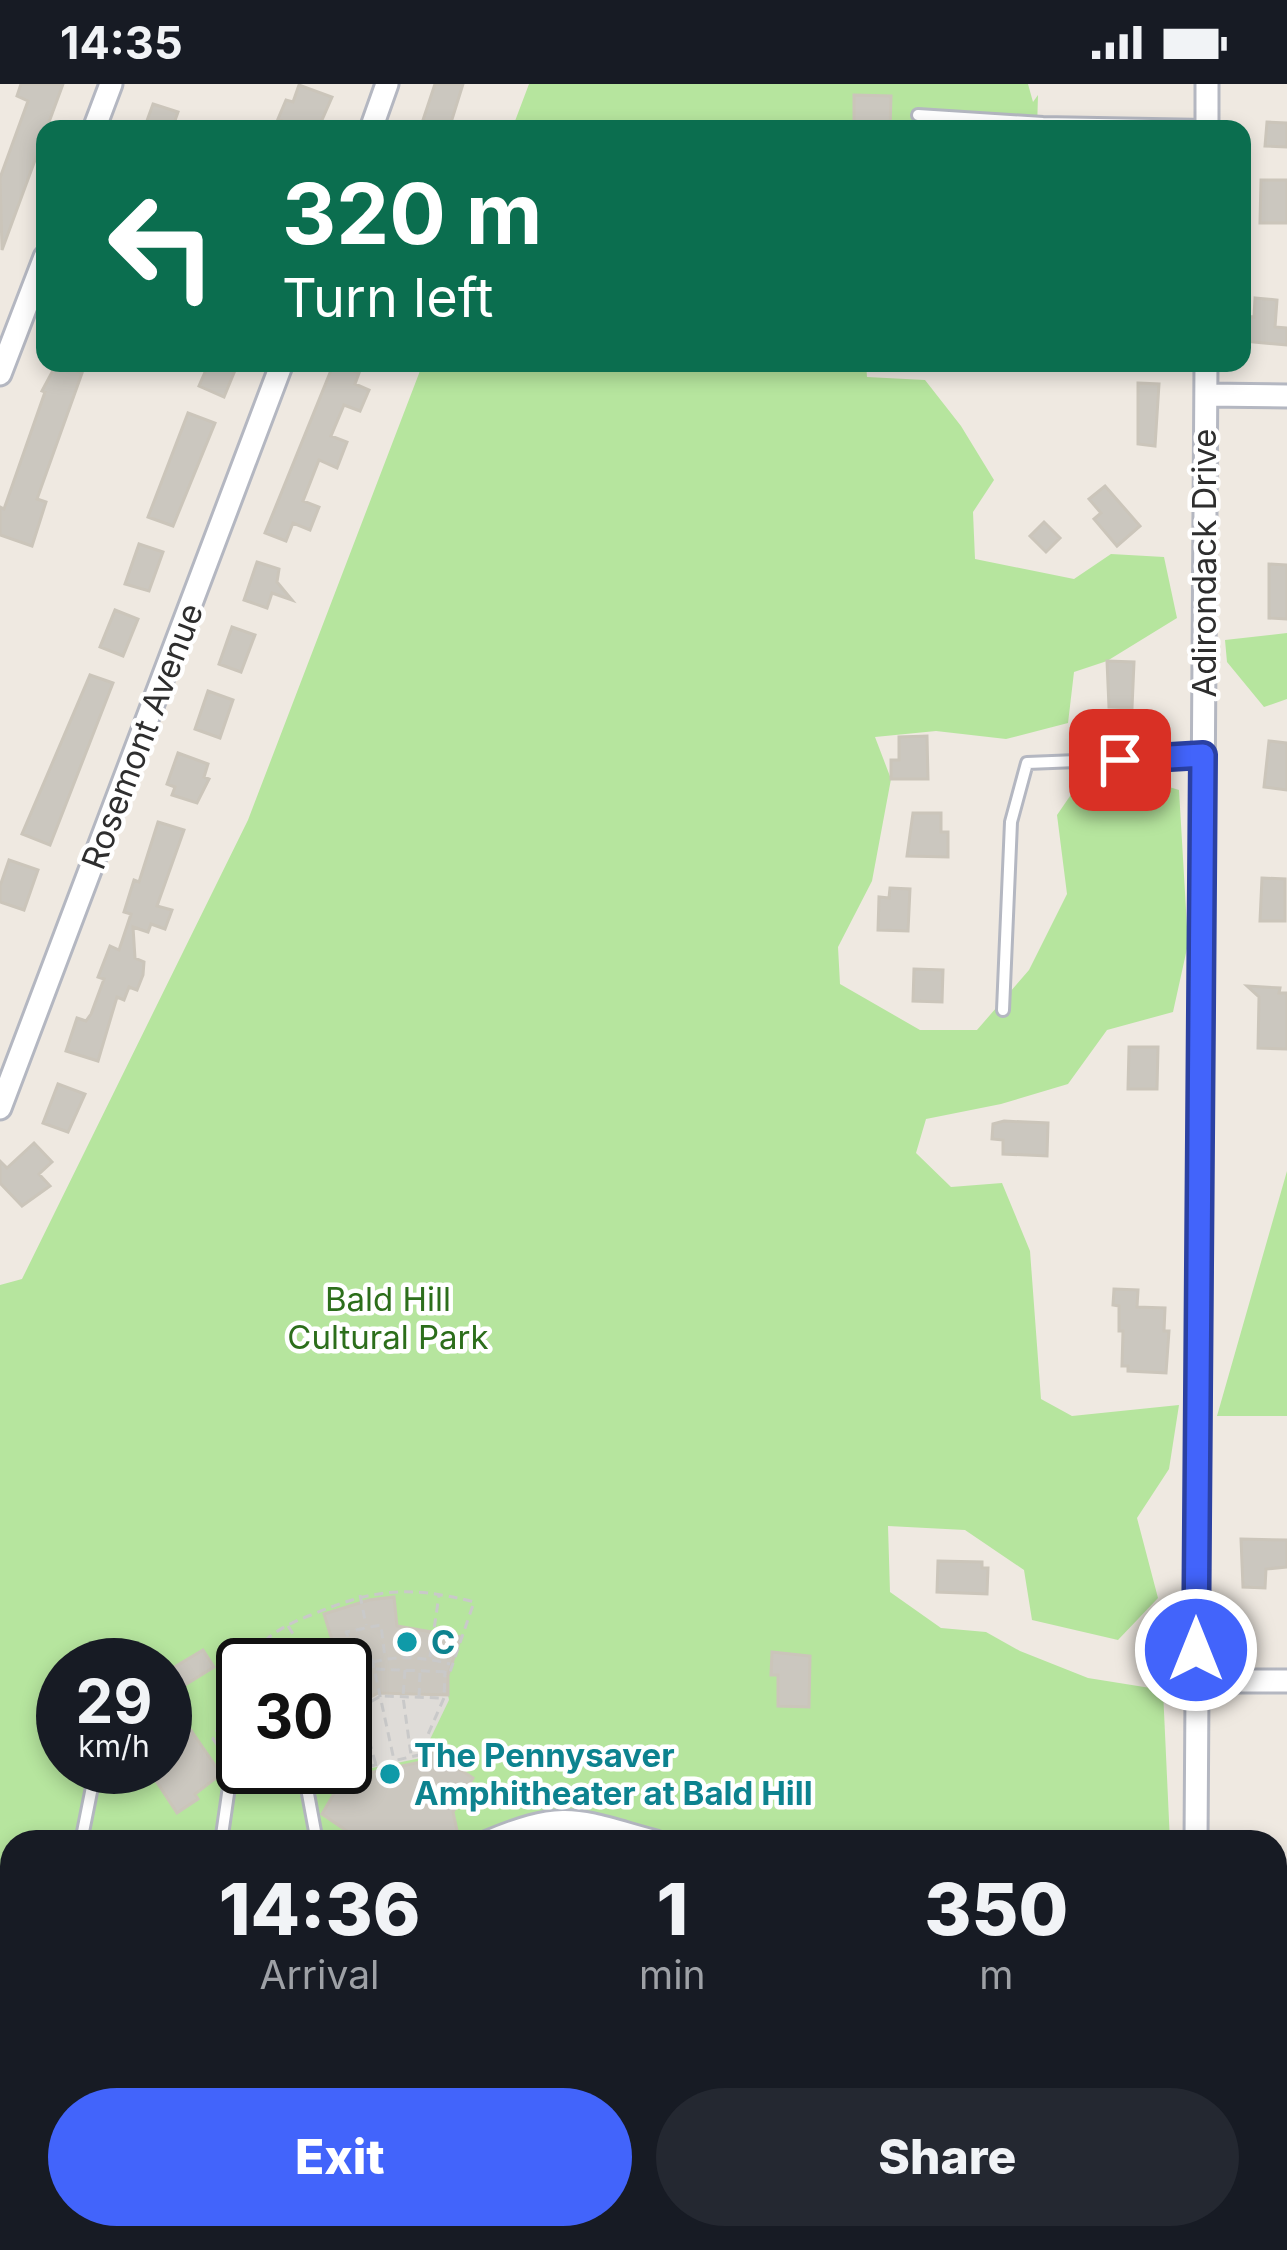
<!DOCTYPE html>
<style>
:root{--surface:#171b24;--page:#242831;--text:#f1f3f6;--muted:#9ea1a6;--accent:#4264fb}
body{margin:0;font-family:Inter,sans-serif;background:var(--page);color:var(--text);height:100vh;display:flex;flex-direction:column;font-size:45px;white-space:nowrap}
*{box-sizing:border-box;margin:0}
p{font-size:39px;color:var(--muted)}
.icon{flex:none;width:66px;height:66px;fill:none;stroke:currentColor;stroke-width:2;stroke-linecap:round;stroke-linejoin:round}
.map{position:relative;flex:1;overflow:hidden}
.details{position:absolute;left:0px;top:1746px;width:1287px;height:420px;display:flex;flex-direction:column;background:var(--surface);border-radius:36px 36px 0 0;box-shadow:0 6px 18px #0003}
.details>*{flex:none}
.guide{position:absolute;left:36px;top:36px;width:1215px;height:252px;border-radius:24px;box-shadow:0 6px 18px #0003;background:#0b6e4f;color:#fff;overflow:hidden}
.speed{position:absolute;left:36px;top:1554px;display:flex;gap:24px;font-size:60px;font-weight:700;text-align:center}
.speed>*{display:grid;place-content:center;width:156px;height:156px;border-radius:50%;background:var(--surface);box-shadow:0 6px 18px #0003;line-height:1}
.speed small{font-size:30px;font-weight:400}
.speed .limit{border:6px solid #111;border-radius:18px;background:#fff;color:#111}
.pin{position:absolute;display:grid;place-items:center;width:102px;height:102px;color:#fff;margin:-51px;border-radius:24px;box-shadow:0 6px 18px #0006}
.me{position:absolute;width:132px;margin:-66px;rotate:0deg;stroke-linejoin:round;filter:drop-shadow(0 0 9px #0008)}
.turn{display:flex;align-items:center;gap:42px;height:252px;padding:0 48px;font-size:54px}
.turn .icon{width:156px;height:156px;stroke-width:2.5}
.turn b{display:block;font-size:84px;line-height:102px}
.eta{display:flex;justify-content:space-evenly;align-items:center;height:204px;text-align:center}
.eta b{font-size:72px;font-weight:800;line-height:84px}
.action{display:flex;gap:24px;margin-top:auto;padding:24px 48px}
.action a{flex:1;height:138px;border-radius:72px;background:var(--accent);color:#fff;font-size:48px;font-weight:800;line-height:138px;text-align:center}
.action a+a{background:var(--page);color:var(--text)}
.status{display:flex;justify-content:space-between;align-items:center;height:84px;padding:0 60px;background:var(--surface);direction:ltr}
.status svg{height:33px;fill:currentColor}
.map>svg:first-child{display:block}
</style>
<div class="status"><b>14:35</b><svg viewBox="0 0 49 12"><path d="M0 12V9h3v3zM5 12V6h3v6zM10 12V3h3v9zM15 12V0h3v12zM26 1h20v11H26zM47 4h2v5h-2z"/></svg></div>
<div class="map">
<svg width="1287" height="2166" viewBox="0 0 1287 2166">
<rect width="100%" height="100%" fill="#efe9e1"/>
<path fill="#b6e59e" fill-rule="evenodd" d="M529 0H1028L1033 18 1038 11 1037 45H512Z
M423 279H866L867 293 925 296 961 342 994 396 973 428 975 475 1074 495 1111 470 1164 473 1177 534 1107 577 1074 588 1068 639 1006 655 936 647 875 653 891 695 872 797 838 863 840 900 920 946H977L1029 886 1067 810 1057 731 1079 699 1140 694 1179 706 1188 860 1173 928 1107 946 1068 1000 1001 1020 926 1035 916 1069 951 1103 1002 1099 1030 1167 1041 1315 1072 1332 1179 1321 1169 1385 1137 1434 1158 1514 1118 1556 1032 1536 1024 1486 965 1446 888 1442 890 1508 941 1544 986 1548 1020 1567 1088 1594 1163 1606 1170 1758H12V2154H1182L1181 2166H0V1201L22 1195 248 736ZM63 1581H165V1683H63ZM243 1581H345V1683H243Z
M1287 549V615L1264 623 1227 578 1225 556Z
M1287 1087V1332H1217Z"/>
<path fill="#dfdcd8" d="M378 1609 448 1611 449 1616 421 1674 367 1685 345 1669V1627Z"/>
<path fill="#cbc7bf" stroke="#cbc5ba" stroke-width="3" d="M21 0H63L2 166 0 94 28 17 17 12Z
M435 0H463L449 45H420Z
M299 1 332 13 318 45H285L287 39 278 35 286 16 293 18Z
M854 11 891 12 890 45H854Z
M153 20 178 28 172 45H144Z
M1267 38 1287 39V63L1265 62Z
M1261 96H1287V139H1260Z
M1255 214 1277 216 1275 243 1287 244V261L1242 257 1243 232 1254 233Z
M57 279 82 289 37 415 46 418 32 462 0 451V423L4 425 45 308 42 307Z
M209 279H238L224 313 199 302Z
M334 279 359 289 355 300 369 306 360 327 344 321 331 352 347 358 337 384 319 376 303 417 319 423 310 446 293 439 286 457 265 449Z
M1138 299 1159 300 1155 362 1138 360Z
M188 329 215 339 173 442 148 433Z
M1105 402 1140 442 1117 462 1094 435 1101 429 1089 415Z
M1044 438 1060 454 1046 468 1030 452Z
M139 460 163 468 149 507 125 500Z
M257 478 279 485 277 498 292 516 272 509 267 524 244 516Z
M1269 480 1287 481V535L1269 534Z
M115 526 138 535 123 572 100 563Z
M232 543 255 551 241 588 219 580Z
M1107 577 1134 578 1132 624 1109 623Z
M90 591 113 599 50 761 22 750Z
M208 607 233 616 220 654 195 645Z
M927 652 928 695H891V676H899V653Z
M1269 657 1287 659V706L1264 703Z
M178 669 208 680 204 693 209 695 197 719 172 711 175 703 167 700Z
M913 729H941V748H948V773L907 772Z
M158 738 184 746 157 822 172 826 165 845 151 840 148 848 133 843 135 874 144 878 143 891 137 906 129 903 124 916 117 913 98 977 66 967 77 934 86 937 91 930 104 895 98 893 110 862 119 866 131 830 124 828 134 796 139 798Z
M9 776 38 786 24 826 0 818V802Z
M1262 794 1285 795V837H1260Z
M890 804 910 805 908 847 878 846 879 813 889 814Z
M914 885 943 886 942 918 913 917Z
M1247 902 1280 904 1279 909H1287V965L1258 964 1259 913Z
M1129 963H1158L1157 1005H1128Z
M58 1000 85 1010 68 1048 43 1039Z
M1004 1037 1048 1039 1047 1072 1003 1070V1056L992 1055 993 1040Z
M34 1059 52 1078 39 1090 50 1102 22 1122 0 1099V1077L7 1084Z
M1114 1205 1138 1206 1137 1223 1165 1224 1164 1247H1169L1166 1289 1128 1287V1282H1122L1123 1247H1119V1222L1113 1221Z
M1241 1455 1287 1456V1483L1266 1485 1265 1504 1243 1503Z
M938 1477 982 1478V1484H988L987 1510 937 1508Z
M394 1513 397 1542 461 1553 448 1591V1611L378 1609 345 1627V1581H290L333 1559 324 1530 369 1516Z
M203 1566 214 1583 177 1606 166 1588Z
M772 1568 810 1572 809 1623 778 1622V1591H771Z
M177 1626 221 1690 195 1710 198 1715 177 1729 147 1683H165V1634Z
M430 1666 473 1694 453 1728 458 1751 421 1758H363L322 1730 348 1686 354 1692 421 1678Z"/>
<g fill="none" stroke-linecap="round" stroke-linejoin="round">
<defs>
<path id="lane" d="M918 31 1043 39 1207 42
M1003 926 1011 738 1027 679 1203 672
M303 1683 317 1758
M81 1758 96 1683
M221 1758 231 1689 243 1668"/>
<path id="street" d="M94 45 111 0
M371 45 387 0
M1207 45V0
M0 290 45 173
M1206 311 1287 312
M0 1024 282 279
M1196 1597H1287
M488 1758C566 1725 578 1737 656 1758
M1196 1758 1206 279
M0 1837 12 1832
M21 2166 30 2154
M1195 2166V2154"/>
</defs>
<use href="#lane" stroke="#b4b7c1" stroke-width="16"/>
<use href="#street" stroke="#b4b7c1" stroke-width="27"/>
<path stroke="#c9c9c9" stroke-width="3" stroke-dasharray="9 6" stroke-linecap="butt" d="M360 1511 366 1541
M288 1542 313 1581
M255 1566 269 1581
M430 1573 439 1511
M372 1575 394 1676
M360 1580 346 1548 381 1541 385 1574
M247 1581C259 1555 284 1541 311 1531 373 1505 408 1501 474 1518L450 1588 375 1585 345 1600
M405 1586 403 1613 411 1671
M345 1589C381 1571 411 1570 450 1580
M349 1600 360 1624 376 1681
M419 1613 420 1588
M345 1632 381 1612 442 1614
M345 1665 366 1683 419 1671 444 1614 445 1587
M227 1666 223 1669 213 1655 243 1589"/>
<use href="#lane" stroke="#fff" stroke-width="10"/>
<use href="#street" stroke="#fff" stroke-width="21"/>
</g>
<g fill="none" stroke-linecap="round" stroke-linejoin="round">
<defs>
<path id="route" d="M1120 676 1203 671 1196 1566"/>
</defs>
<use href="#route" stroke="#2b41a3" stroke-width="30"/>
<use href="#route" stroke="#4264fb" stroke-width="21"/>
</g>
<g fill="#0f9aa8" stroke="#fff" stroke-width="4.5">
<circle cx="407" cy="1558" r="12"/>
<circle cx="390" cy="1690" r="12"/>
</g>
<g text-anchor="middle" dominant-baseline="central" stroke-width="9" stroke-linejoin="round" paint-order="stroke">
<g font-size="33" fill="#2e2e2e" stroke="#fff">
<text transform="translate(1204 479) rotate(-90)">Adirondack Drive</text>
<text transform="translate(142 652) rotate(-69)">Rosemont Avenue</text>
</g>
<g font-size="33" fill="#2c6e1b" stroke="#fff">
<text x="388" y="1215">Bald Hill<tspan x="388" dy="38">Cultural Park</tspan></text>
</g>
<g font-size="33" font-weight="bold" fill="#0d838f" stroke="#fff" text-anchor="start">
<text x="431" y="1558">C</text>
<text x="414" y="1671">The Pennysaver<tspan x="414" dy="38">Amphitheater at Bald Hill</tspan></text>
</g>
</g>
</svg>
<div class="speed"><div>29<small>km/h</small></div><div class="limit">30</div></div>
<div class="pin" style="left:1120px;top:676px;background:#d93025"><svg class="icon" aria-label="arrive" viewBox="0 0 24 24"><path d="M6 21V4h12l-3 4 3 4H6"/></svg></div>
<svg class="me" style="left:1196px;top:1566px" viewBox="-20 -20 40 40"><circle r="17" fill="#4264fb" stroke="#fff" stroke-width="3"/><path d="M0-11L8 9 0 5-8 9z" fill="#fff"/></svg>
<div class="guide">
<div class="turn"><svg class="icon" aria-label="left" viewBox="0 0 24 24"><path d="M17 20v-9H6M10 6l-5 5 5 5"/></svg><div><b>320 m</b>Turn left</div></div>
</div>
<section class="details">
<div class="eta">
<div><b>14:36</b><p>Arrival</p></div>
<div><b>1</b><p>min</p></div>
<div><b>350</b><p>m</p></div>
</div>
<div class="action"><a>Exit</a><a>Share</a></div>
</section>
</div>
